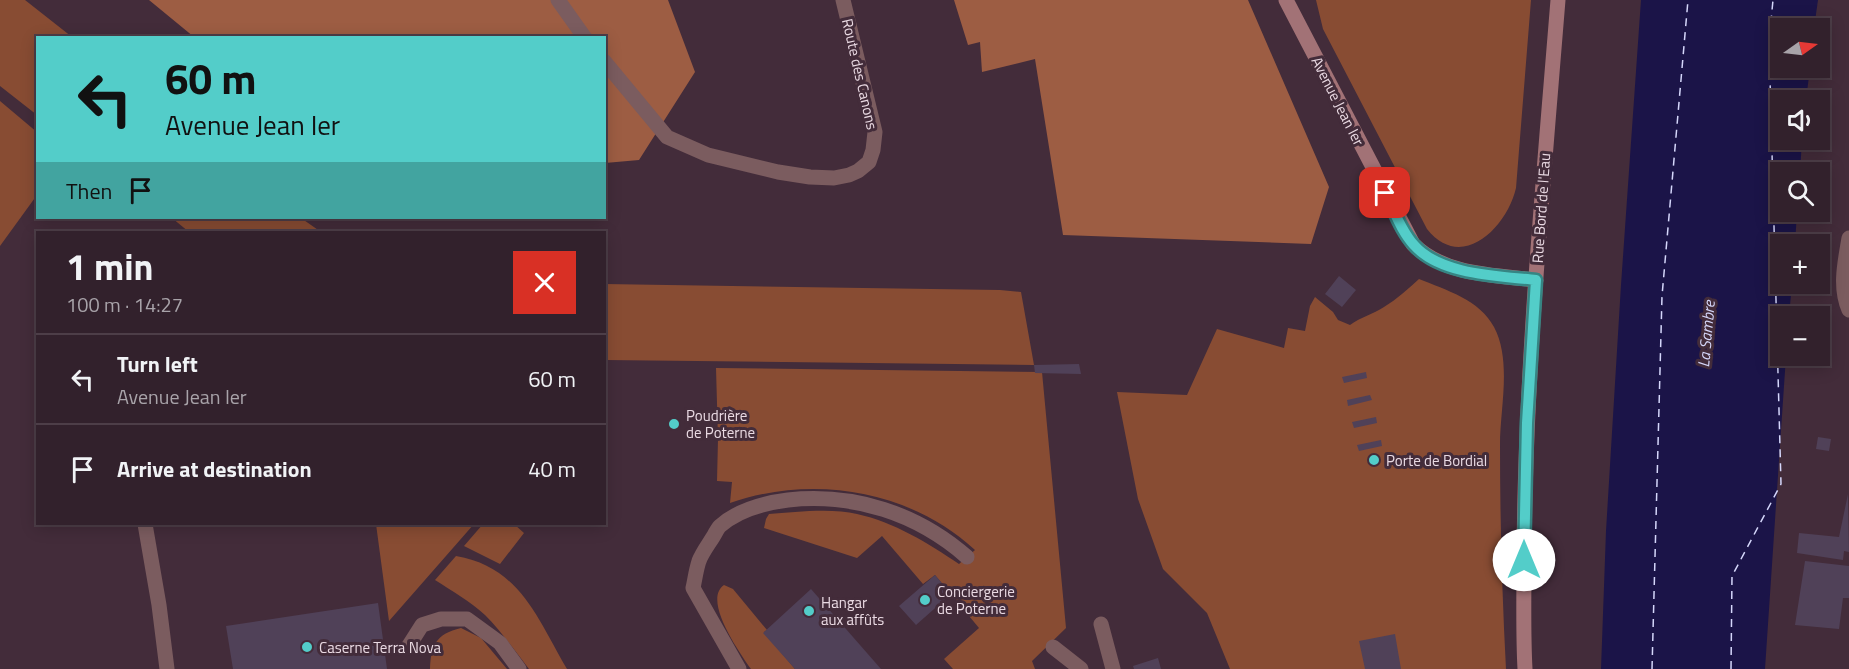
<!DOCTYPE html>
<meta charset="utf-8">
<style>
:root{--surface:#32212c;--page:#3a2934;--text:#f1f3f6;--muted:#a8a3a9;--line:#4d3e48}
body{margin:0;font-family:"Titillium Web",sans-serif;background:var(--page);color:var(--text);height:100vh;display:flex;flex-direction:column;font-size:22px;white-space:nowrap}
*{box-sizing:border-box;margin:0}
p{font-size:20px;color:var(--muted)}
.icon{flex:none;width:33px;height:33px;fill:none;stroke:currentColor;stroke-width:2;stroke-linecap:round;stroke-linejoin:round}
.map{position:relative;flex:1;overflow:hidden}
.side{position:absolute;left:36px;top:231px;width:570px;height:294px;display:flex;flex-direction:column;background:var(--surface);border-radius:0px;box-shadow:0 3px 15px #0003,0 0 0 2px var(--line)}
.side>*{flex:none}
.banner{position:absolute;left:36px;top:36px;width:570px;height:183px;border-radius:0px;box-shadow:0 3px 15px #0003,0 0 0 2px var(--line);background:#53cdc9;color:#111;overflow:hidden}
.needle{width:39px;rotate:76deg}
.controls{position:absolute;left:1770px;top:18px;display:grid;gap:12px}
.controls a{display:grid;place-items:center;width:60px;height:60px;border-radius:0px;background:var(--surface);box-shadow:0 3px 15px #0003,0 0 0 2px var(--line);font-size:30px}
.pin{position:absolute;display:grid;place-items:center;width:51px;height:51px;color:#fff;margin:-26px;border-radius:12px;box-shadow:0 3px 9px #0006}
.me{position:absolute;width:66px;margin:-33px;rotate:0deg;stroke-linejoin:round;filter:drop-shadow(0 0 4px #0008)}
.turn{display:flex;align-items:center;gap:21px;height:126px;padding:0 30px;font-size:27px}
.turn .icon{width:78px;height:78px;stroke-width:2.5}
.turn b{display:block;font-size:42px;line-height:51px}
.then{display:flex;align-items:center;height:57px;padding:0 30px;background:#0003;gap:12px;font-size:22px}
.round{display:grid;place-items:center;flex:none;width:63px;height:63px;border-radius:0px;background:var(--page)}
.summary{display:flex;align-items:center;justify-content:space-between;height:102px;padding:0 30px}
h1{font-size:36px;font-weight:700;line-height:45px}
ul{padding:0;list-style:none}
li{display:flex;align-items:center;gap:18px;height:90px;padding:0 30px;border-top:2px solid var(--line)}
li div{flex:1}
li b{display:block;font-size:22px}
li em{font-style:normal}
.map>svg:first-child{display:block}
</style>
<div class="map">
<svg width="1849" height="669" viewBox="0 0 1849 669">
<rect width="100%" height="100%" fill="#432c3a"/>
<path fill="#884c33" d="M0 0H25L72 37 38 38 37 115 0 86Z
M1316 0H1531L1516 188C1507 227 1462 273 1427 229L1323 29Z
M0 101 38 133 37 195 0 246Z
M172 218H301L321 232H189Z
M1419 279C1446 290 1480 300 1494 327 1512 361 1500 408 1500 445 1500 519 1502 594 1506 669H1230L1207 613 1163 569 1138 499 1117 392 1187 395 1217 329 1284 348 1288 328 1305 331 1310 306 1315 297 1333 312 1338 320 1350 325C1361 317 1373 314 1384 307 1397 299 1408 289 1419 279Z
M604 284 1000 290 1021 292 1034 365 605 360Z
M716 368 1042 372 1066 628 1032 661 1035 669H953L944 659 979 628 935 575 923 584 882 536 857 558 764 528 766 519 769 514C795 512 832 508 857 514 894 522 928 543 959 564L975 550C910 490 813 474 730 503L732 482 717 481 718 439Z
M376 524H474L389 621Z
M483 524H514L524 533 500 564 464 546Z
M456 556C520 567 537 618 567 669H529C515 651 501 631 485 615 470 601 452 591 435 580Z
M724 585 733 589 767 630 764 632 795 669H751C740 653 702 600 724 585Z
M461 628 481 638 507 669H430C431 645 436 634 461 628Z"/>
<path fill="#9d5d43" d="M149 0H668L695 72 639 160 605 163 604 38 194 37Z
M954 0H1248L1329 187 1311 244 1063 235 1035 59 982 72 980 42 968 45Z"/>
<path fill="#1b1448" d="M1641 0H1818L1814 28H1780V68H1810L1806 100H1780V140H1802L1800 172H1780V212H1797L1795 244H1780V284H1792L1789 316H1780V356H1786L1765 669H1601L1606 531 1621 285Z"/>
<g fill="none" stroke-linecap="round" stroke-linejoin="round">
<path stroke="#d5d7fb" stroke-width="1.5" stroke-dasharray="8 6" stroke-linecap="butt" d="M1652 669 1662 296 1688 0
M1731 669 1732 576 1781 484 1769 42 1773 0"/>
</g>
<path fill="#504158" d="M1339 276 1356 290 1342 307 1325 294Z
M1079 364 1081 374 1035 373 1034 365Z
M1366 372 1367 378 1344 383 1342 377Z
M1370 395 1372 400 1348 406 1347 400Z
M1376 417 1377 423 1354 428 1352 422Z
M1818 437 1831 439 1829 451 1816 449Z
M1381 440 1382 446 1359 451 1357 445Z
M1848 494 1849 552 1844 551 1843 560 1797 553 1799 533 1839 537Z
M1805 561 1849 566V598H1843L1839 629 1795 625Z
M935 575 951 594 916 625 899 606Z
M811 589 881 669H795L763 633Z
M378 603 387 669H233L226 626Z
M1395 634 1401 669H1365L1359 641Z
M1158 658 1161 669H1134L1133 666Z"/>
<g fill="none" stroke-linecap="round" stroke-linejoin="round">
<path stroke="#7b5c5f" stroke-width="15" d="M145 524 159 605 167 669
M1101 624 1113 669
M408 647 422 625 441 619H467L500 643 519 669
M1053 647 1081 669
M739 669 693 588C695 579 696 570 699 561 702 553 708 545 713 537 715 534 717 529 720 526 739 509 764 503 788 500 854 493 917 513 967 557"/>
<path stroke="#7b5c5f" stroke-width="15" d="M558 0 585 38
M604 61 667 137 708 155 778 172 810 177 834 178 849 175 858 171 869 162 873 150 875 132 843 0
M1849 238C1845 262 1839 287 1849 310"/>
<path stroke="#a27276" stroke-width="15" d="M1286 0 1413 244C1443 275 1494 275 1536 280
M1525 669C1523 633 1524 596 1524 560 1525 373 1543 186 1558 0"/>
</g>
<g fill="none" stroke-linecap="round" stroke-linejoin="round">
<defs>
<path id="route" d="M1385 193C1394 210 1401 231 1414 245 1440 275 1499 276 1536 280L1527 423 1524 560"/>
</defs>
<use href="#route" stroke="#368583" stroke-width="15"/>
<use href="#route" stroke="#53cdc9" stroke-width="10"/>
</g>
<g fill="#53cdc9" stroke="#432c3a" stroke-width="2">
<circle cx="674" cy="424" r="6"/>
<circle cx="1374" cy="460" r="6"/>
<circle cx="925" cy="600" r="6"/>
<circle cx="809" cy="611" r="6"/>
<circle cx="307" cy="647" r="6"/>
</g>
<g text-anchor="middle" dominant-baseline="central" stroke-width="6" stroke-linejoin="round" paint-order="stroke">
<g font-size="15" fill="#eadae3" stroke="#432c3a">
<text transform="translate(860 74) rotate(77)">Route des Canons</text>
<text transform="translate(1338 101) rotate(63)">Avenue Jean Ier</text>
<text transform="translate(1541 208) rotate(-86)">Rue Bord de l'Eau</text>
</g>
<g font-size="15" fill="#eadae3" stroke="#432c3a" text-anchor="start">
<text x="686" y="415">Poudrière<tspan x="686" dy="17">de Poterne</tspan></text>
<text x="1386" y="460">Porte de Bordial</text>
<text x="937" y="591">Conciergerie<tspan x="937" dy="17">de Poterne</tspan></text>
<text x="821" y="602">Hangar<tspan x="821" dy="17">aux affûts</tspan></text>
<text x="319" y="647">Caserne Terra Nova</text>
</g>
<g font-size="16" font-style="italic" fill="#d5d7fb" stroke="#432c3a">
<text transform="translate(1706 334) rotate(-85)">La Sambre</text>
</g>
</g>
</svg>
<div class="controls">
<a><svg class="needle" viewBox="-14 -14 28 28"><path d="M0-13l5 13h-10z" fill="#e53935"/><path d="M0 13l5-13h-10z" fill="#a8a3a9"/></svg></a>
<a><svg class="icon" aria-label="sound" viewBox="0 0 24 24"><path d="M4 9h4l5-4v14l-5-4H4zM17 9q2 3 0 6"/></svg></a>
<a><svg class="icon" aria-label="search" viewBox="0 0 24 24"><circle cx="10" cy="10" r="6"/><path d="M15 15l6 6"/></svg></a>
<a>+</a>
<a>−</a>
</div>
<div class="pin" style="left:1385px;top:193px;background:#d93025"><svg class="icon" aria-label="arrive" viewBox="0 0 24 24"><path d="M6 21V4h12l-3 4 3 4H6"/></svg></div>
<svg class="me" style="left:1524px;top:560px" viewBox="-20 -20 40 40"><circle r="19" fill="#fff"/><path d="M0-13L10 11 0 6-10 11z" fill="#53cdc9"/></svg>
<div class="banner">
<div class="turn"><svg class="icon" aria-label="left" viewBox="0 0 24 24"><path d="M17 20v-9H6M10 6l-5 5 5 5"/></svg><div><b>60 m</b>Avenue Jean Ier</div></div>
<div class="then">Then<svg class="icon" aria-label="arrive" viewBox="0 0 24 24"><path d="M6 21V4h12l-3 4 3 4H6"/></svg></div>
</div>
<section class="side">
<div class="summary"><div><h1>1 min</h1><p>100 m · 14:27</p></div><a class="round" style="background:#d93025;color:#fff"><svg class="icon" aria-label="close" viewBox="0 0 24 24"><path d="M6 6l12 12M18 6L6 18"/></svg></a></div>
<ul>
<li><svg class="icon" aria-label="left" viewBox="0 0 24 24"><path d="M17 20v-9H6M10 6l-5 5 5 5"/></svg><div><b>Turn left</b><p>Avenue Jean Ier</p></div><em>60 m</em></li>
<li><svg class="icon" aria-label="arrive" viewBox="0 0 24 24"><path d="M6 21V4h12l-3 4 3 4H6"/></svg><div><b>Arrive at destination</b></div><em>40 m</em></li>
</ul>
</section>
</div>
